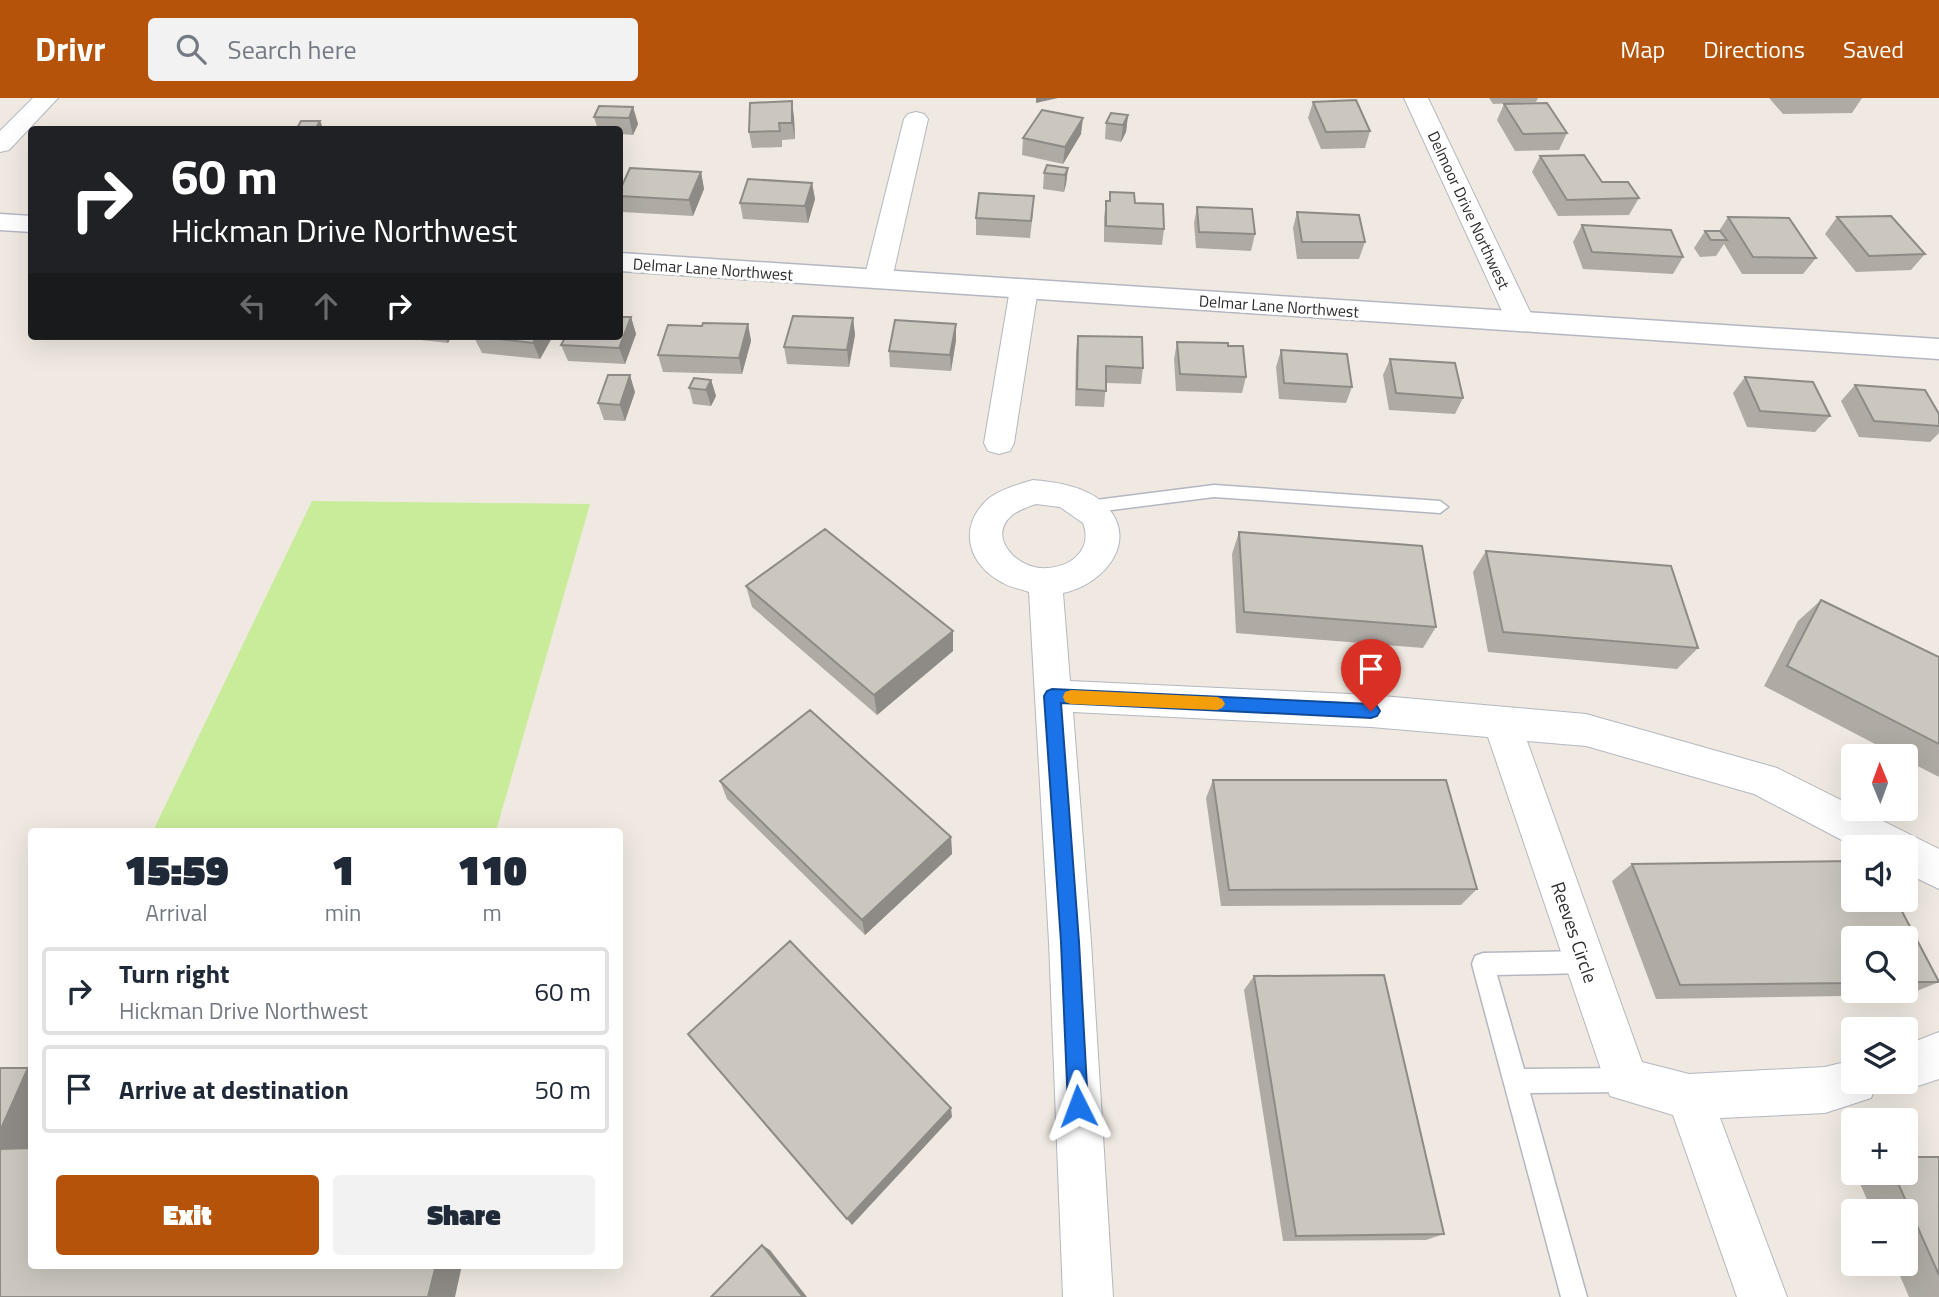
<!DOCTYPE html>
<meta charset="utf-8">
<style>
:root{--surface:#fff;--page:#f2f2f3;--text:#1f2937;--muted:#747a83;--line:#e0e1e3;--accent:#b45309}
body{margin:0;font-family:"Titillium Web",sans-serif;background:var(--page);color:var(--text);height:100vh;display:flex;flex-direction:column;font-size:26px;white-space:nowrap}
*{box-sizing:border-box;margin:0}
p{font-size:23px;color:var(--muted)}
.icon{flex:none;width:38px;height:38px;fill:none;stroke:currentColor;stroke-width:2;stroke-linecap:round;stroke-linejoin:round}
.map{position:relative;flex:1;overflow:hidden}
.side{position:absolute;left:28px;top:730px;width:595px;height:441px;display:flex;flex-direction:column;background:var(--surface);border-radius:7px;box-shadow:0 7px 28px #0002}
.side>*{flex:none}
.guide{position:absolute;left:28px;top:28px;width:595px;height:214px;border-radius:7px;box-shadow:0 7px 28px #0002;background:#202124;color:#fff;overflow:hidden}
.needle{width:46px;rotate:359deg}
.tools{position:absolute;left:1841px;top:646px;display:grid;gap:14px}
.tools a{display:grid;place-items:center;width:77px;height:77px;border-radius:7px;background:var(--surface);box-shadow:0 7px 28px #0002;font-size:35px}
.pin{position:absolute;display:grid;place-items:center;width:60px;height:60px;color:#fff;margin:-72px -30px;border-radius:50% 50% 50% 0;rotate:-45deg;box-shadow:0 0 7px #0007}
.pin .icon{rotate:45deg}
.me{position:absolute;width:77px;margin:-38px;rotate:357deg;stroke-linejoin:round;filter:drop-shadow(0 0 5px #0008)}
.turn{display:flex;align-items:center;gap:24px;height:147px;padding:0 28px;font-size:32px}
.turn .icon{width:91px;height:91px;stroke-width:2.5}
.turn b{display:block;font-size:49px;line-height:60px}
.lanes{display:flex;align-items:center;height:66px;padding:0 28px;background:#0003;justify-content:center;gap:35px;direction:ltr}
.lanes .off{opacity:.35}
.eta{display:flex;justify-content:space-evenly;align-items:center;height:119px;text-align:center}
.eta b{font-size:42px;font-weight:800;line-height:49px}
.cta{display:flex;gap:14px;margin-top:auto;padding:14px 28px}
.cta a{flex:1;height:80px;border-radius:7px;background:var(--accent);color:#fff;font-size:28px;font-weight:800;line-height:80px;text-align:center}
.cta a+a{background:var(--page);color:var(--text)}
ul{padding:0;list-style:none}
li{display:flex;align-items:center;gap:21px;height:88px;margin:0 14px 10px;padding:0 14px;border:4px solid var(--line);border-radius:7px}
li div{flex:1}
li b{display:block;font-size:26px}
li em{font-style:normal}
header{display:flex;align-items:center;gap:42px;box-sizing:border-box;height:98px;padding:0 35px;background:var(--accent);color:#fff}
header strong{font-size:33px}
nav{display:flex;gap:38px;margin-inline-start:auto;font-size:24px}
.search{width:490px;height:63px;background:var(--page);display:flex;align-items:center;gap:18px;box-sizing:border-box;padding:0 24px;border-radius:7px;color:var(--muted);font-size:26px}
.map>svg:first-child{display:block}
</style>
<header>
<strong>Drivr</strong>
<div class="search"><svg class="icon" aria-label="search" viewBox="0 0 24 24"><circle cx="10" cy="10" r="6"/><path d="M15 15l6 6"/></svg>Search here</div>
<nav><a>Map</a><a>Directions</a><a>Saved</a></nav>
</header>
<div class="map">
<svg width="1939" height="1199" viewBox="0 0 1939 1199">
<rect width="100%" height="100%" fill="#efe9e1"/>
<path fill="#c9ec9a" d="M312 403 590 406 496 733H153Z"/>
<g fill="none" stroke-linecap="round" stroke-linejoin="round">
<defs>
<path id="lane" d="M1214 387 1440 403 1448 409 1440 415 1214 399 1088 415 1080 409 1088 403Z
M1585 853 1593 856 1596 864 1593 872 1585 875 1497 877 1524 971 1626 970 1634 974 1638 982 1634 990 1626 994 1530 995 1587 1199H1561L1472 866 1475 858 1483 855Z"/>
<path id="street" d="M33 0H58L9 52 0 54V33Z
M1404 0H1428L1535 224 1531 230 1521 233 1511 230 1507 224Z
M916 14 924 16 928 21 892 181 888 187 878 189 868 187 864 181 904 21 908 16Z
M1024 182 1034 185 1038 191 1014 345 1010 353 999 356 988 353 984 345 1010 191 1014 185Z
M1033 382C1055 384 1084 388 1101 403 1143 439 1106 486 1063 495L1070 583 1371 597 1586 616 1777 670 1939 751V791L1906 775V749H1855L1754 696 1586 648 1527 643 1642 964 1689 976 1825 969 1853 962V984H1878L1871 1000 1825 1015 1720 1020 1787 1199H1737L1673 1017 1610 998 1488 639 1371 629 1073 614 1091 844 1113 1199H1063L1049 844 1029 494C1020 491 1010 489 1003 485 968 467 957 429 988 401 999 392 1019 386 1033 382ZM1036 406 1060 409 1083 425C1094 454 1067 472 1040 470 1015 468 988 439 1011 418 1018 412 1028 409 1036 406Z
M1939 934V981L1906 992 1890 985 1906 984V947Z"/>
<path id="secondary" d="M0 116 32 118V134L0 132Z
M620 155 1939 241V261L620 173Z"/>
</defs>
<use href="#lane" stroke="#b4b7c1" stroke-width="3"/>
<use href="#street" stroke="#b4b7c1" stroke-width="2"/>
<use href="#secondary" stroke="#b4b7c1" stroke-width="3"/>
<use href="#lane" fill="#fff" fill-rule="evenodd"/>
<use href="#street" fill="#fff" fill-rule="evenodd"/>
<use href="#secondary" fill="#fff" fill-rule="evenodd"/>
</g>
<path fill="#afaba4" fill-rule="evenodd" d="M1489 0H1538L1536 4 1493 6Z
M1769 0H1862L1852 15 1783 16Z
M1313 4 1370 33 1365 50 1321 51 1308 20Z
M1504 6 1567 35 1559 52 1515 53 1497 22Z
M633 9 638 26 633 37 620 36V32H598L594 19Z
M1128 17 1126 34 1121 44 1105 41 1106 25Z
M794 19 795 41 782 42V49L752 50 749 34Z
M1081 36 1063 66 1022 57 1023 40Z
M1540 58 1602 84 1639 100 1629 117 1558 118 1532 74Z
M1068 70 1066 86 1064 94 1043 91 1044 75Z
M701 74 704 91 693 118 622 114 620 107V92Z
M812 85 815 101 808 125 743 121 740 105Z
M1110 94 1135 105 1164 131 1162 147 1104 144V120L1106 103H1109Z
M1197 109 1255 136 1251 153 1196 150 1194 125Z
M1297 114 1365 144 1359 161H1297L1293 130Z
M1033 115 1030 140 976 137V120Z
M1728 119 1816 160 1803 176H1742L1724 146 1716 158 1700 159 1694 150 1705 133H1719Z
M1837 119 1925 156 1911 172 1856 174 1825 136Z
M1582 127 1683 159 1673 176 1583 171 1573 144Z
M631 219 636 236 625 266 568 263 561 247Z
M853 220 855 237 849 269 787 266 784 249Z
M748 226 751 243 742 276 663 274 658 257 702 228Z
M956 226V242L951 273 890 269 889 253Z
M385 238H452L448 245Z
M553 238 540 261 482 255 474 239Z
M1078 238 1143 270 1141 286 1106 285 1104 309 1075 308 1076 254Z
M1177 244 1228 248 1246 279 1242 295 1176 293 1174 261Z
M1281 252 1352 289 1346 305 1279 301 1276 269Z
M1390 261 1463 300 1455 316 1389 312 1383 277Z
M1745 279 1830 318 1815 334 1747 329 1733 295Z
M711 282 716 298 711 308 693 306 689 290Z
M1855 287 1939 316V335L1930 344 1859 339 1841 303Z
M635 294 625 323 604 322 598 305Z
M1239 434 1436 529 1423 550 1236 535 1232 456Z
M1486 453 1698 550 1677 571 1488 554 1473 474Z
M746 488 953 553 877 617 752 509Z
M1821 502 1939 559V679L1906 662V658H1898L1764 588 1798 523Z
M1213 682 1477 791 1461 807 1221 808 1206 700Z
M720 683 951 739 952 756 865 837 727 701Z
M1853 763V802H1896L1939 884 1907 897 1656 901 1612 783 1632 766ZM1853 840H1906V892H1853Z
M1254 878 1444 1136 1426 1142 1283 1143 1244 892Z
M1939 1059V1199H1909L1895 1166H1906V1113H1872L1855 1074H1906Z"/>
<path fill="#8e8b86" d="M1036 0H1058L1036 5Z
M792 3 794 19 795 41 792 25Z
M633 9 638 26 633 37 629 20Z
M1128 17 1126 34 1121 44 1123 27Z
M1083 20 1081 36 1063 66 1065 49Z
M320 23 324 32H315Z
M1068 70 1066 86 1064 94 1065 77Z
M701 74 704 91 693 118 689 102Z
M812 85 815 101 808 125 805 108Z
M631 219 636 236 625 266 619 250Z
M853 220 855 237 849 269 847 252Z
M748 226 751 243 742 276 739 260Z
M956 226V242L951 273 950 257Z
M444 238H452L448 245Z
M537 238H553L540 261 533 245Z
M630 277 635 294 625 323 620 307Z
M711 282 716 298 711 308 706 292Z
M953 533V553L877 617 874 597Z
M951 739 952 756 865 837 862 822Z
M28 970 32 971V1060L0 1053V1033Z
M951 1010 952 1019 852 1127 847 1121Z
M762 1147 770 1152 807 1199H803Z
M436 1167H462L455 1199H428Z"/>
<path fill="#cbc7bf" stroke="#8e8b86" stroke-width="2" d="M1356 2 1370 33 1326 34 1313 4Z
M792 3V25H779L780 33 749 34 750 5Z
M1547 5 1567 35 1523 36 1504 6Z
M599 8 633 9 629 20 594 19Z
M1042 12 1083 20 1065 49 1023 40Z
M1111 15 1128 17 1123 27 1106 25Z
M301 23H320L315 32H296Z
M1584 57 1602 84H1628L1639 100 1567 102 1540 58Z
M1047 67 1068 70 1065 77 1044 75Z
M630 70 701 74 689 102 620 98V92Z
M748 81 812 85 805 108 740 105Z
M1110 94 1134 95 1135 105 1163 106 1164 131 1106 128V103H1110Z
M979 95 1034 98 1031 123 976 120Z
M1197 109 1252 111 1255 136 1199 134Z
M1297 114 1359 117 1365 144H1302Z
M1891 118 1925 156 1869 158 1837 119Z
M1728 119 1789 120 1816 160 1753 159Z
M1582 127 1671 132 1683 159 1592 154Z
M1705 133H1720L1727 142H1711Z
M793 218 853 220 847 252 784 249Z
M620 219H631L619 250 561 247 566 238H620Z
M895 222 956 226 950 257 889 253Z
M703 225 748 226 739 260 658 257 668 227 702 228Z
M474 238H537L533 245Z
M1078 238 1142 239 1143 270 1106 268V293L1077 291Z
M1177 244 1228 245V248H1243L1246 279 1180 276Z
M1281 252 1347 256 1352 289 1284 285Z
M1390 261 1455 265 1463 300 1396 295Z
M608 277H630L620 307 598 305Z
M1745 279 1813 284 1830 318 1760 313Z
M694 280 711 282 706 292 689 290Z
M1855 287 1925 292 1939 316V328L1874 323Z
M825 431 953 533 874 597 746 488Z
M1239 434 1422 448 1436 529 1244 514Z
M1486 453 1671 468 1698 550 1503 534Z
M1821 502 1939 559V646L1787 568Z
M810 612 951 739 862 822 720 683Z
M1213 682H1446L1477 791 1229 792Z
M1853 763V802H1896L1939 884H1906V840H1853V885L1680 887 1632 766Z
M790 843 951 1010 847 1121 688 936Z
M1384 877 1444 1136 1296 1138 1254 878Z
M0 970H28L0 1033Z
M32 1050V1167H436L428 1199H0V1051Z
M1906 1059H1939V1177L1893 1074H1906Z
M762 1147 803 1199H711Z"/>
<path fill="#1a73e8" stroke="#114b97" stroke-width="2" d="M1052 591 1371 606 1377 608 1380 613 1377 618 1371 620 1061 605 1079 844 1088 1008 1085 1015 1078 1018 1071 1015 1068 1008 1061 844 1044 598 1047 593Z"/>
<path fill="#f59e0b" d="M1071 592 1217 599 1222 601 1225 606 1222 610 1217 612 1071 606 1065 604 1063 599 1065 594Z"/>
<g text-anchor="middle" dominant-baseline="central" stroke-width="6" stroke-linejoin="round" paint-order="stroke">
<g font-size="16" fill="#2e2e2e" stroke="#fff">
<text transform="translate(1469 112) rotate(65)">Delmoor Drive Northwest</text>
<text transform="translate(713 171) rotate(4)">Delmar Lane Northwest</text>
<text transform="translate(1279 208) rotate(4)">Delmar Lane Northwest</text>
</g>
<g font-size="19" fill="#2e2e2e" stroke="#fff">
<text transform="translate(1575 834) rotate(71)">Reeves Circle</text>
</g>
</g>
</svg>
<div class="tools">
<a><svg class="needle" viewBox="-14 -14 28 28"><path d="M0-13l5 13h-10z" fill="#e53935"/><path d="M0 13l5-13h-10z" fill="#747a83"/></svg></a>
<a><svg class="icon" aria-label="sound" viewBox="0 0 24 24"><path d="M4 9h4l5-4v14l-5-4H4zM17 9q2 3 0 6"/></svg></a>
<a><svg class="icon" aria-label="search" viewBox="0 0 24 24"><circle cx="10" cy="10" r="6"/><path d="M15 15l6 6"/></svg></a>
<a><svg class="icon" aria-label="layers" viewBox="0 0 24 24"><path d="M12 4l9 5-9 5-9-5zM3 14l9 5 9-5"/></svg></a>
<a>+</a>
<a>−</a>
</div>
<div class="pin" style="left:1371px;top:613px;background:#d93025"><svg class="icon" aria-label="arrive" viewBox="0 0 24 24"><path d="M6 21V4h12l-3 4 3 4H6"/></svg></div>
<svg class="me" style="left:1078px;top:1008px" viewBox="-20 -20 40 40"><path d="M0-17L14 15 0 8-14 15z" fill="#1a73e8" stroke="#fff" stroke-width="4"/></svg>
<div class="guide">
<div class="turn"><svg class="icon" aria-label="right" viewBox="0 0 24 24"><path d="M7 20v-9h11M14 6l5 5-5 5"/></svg><div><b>60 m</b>Hickman Drive Northwest</div></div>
<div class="lanes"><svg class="icon off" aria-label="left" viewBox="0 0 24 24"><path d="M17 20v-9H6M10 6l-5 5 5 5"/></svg><svg class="icon off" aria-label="ahead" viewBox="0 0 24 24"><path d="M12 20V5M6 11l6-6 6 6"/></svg><svg class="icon" aria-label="right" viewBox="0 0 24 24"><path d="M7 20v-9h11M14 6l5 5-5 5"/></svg></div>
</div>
<section class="side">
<div class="eta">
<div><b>15:59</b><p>Arrival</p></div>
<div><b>1</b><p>min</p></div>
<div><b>110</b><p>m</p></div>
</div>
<ul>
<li><svg class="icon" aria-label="right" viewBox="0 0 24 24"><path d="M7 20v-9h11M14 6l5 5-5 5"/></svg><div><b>Turn right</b><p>Hickman Drive Northwest</p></div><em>60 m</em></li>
<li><svg class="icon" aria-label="arrive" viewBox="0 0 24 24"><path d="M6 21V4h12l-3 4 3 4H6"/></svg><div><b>Arrive at destination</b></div><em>50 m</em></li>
</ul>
<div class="cta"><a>Exit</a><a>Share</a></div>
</section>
</div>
